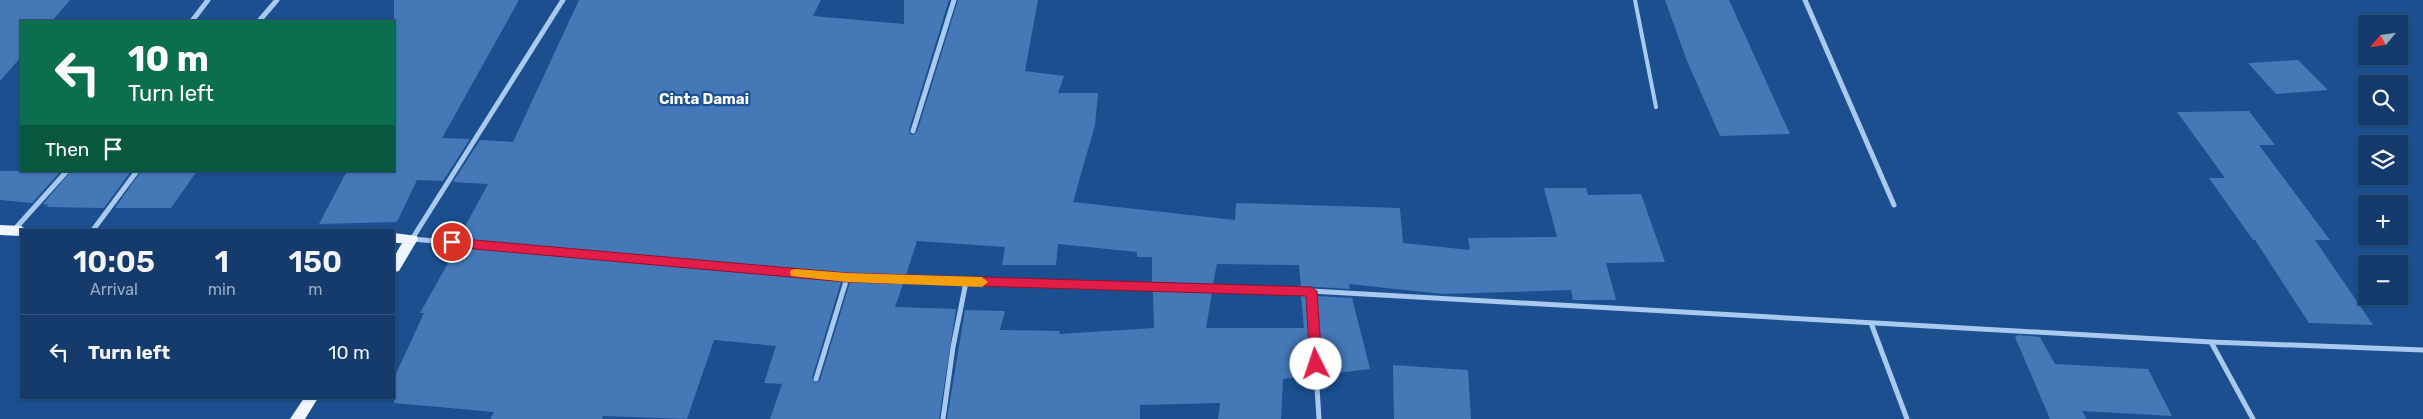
<!DOCTYPE html>
<meta charset="utf-8">
<style>
:root{--surface:#143b6b;--page:#1d4271;--text:#f1f3f6;--muted:#9dadc1;--line:#33557e}
body{margin:0;font-family:Rubik,sans-serif;background:var(--page);color:var(--text);height:100vh;display:flex;flex-direction:column;font-size:19px;white-space:nowrap}
*{box-sizing:border-box;margin:0}
p{font-size:16px;color:var(--muted)}
.icon{flex:none;width:28px;height:28px;fill:none;stroke:currentColor;stroke-width:2;stroke-linecap:round;stroke-linejoin:round}
.map{position:relative;flex:1;overflow:hidden}
.sheet{position:absolute;left:20px;top:229px;width:375px;height:170px;display:flex;flex-direction:column;background:var(--surface);border-radius:0px;box-shadow:0 1px 4px #0004,0 0 0 1px var(--line)}
.sheet>*{flex:none}
.banner{position:absolute;left:20px;top:20px;width:375px;height:152px;border-radius:0px;box-shadow:0 1px 4px #0004,0 0 0 1px var(--line);background:#0b6e4f;color:#fff;overflow:hidden}
.needle{width:32px;rotate:241deg}
.fabs{position:absolute;left:2358px;top:15px;display:grid;gap:10px}
.fabs a{display:grid;place-items:center;width:50px;height:50px;border-radius:0px;background:var(--surface);box-shadow:0 1px 4px #0004,0 0 0 1px var(--line);font-size:25px}
.pin{position:absolute;display:grid;place-items:center;width:42px;height:42px;color:#fff;margin:-21px;border:2px solid #fff;border-radius:50%;box-shadow:0 1px 5px #0007}
.me{position:absolute;width:55px;margin:-28px;rotate:356deg;stroke-linejoin:round;filter:drop-shadow(0 0 4px #0008)}
.turn{display:flex;align-items:center;gap:18px;height:105px;padding:0 25px;font-size:22px}
.turn .icon{width:65px;height:65px;stroke-width:2.5}
.turn b{display:block;font-size:35px;line-height:42px}
.then{display:flex;align-items:center;height:48px;padding:0 25px;background:#0003;gap:10px;font-size:19px}
.eta{display:flex;justify-content:space-evenly;align-items:center;height:85px;text-align:center}
.eta b{font-size:30px;font-weight:600;line-height:35px}
ul{padding:0;list-style:none}
li{display:flex;align-items:center;gap:15px;height:75px;padding:0 25px;border-top:1px solid var(--line)}
li div{flex:1}
li b{display:block;font-size:19px}
li em{font-style:normal}
.map>svg:first-child{display:block}
</style>
<div class="map">
<svg width="2423" height="419" viewBox="0 0 2423 419">
<rect width="100%" height="100%" fill="#1b4f8f"/>
<path fill="#4478b7" d="M0 0H70L52 21H21V57L0 81Z
M394 0H519L442 138 470 139 443 181 417 180 397 222 319 224 347 171H394Z
M579 0H821L813 16 904 24V0H949L909 130 910 134 913 135 917 132 958 0H1038L1025 71 1064 76 1058 93H1098L1095 125 1073 202 1235 220 1236 203 1400 208 1403 243 1470 250 1468 238 1557 237 1544 188H1586L1588 195 1641 194 1665 262 1606 263 1616 300H1573L1571 290 1443 294 1349 284 1350 289 1301 286 1299 265 1217 264 1213 284 1152 282V257H1137V252L1058 244 1056 265H1002L1005 247 917 241 906 275 847 274 461 239 464 234H461L488 184 453 182 480 140 513 142Z
M1665 0H1729L1790 134 1720 136 1687 61Z
M2298 60 2328 90 2276 94 2248 63Z
M2249 111 2275 145H2259L2330 240H2315L2373 325 2309 323 2255 240H2253L2209 178H2225L2177 112Z
M0 171H61L32 203 0 200Z
M71 171H131L104 208 46 207 49 205 43 204Z
M141 171H197L171 208H115Z
M457 247 841 282 812 378 815 383 820 380 850 282 903 284 895 307 956 309 939 419H770L782 384 764 383 776 346 714 340 687 419 603 416 602 419H490L494 412 394 403V378L424 313H420Z
M1153 291 1212 293 1206 328H1304L1301 295H1307L1312 376 1283 379 1281 419H1218L1220 403 1140 405V419H947L965 310 1005 311 1000 330 1060 331 1059 334 1154 328Z
M1316 296 1352 298 1370 369 1321 375Z
M2018 335 2040 337 2055 364 2148 369 2172 416 2082 411 2087 419H2050L2015 337Z
M1393 365 1468 370 1471 419H1394Z"/>
<g fill="none" stroke-linecap="round" stroke-linejoin="round">
<path stroke="#a9c9ee" stroke-width="4" d="M1635 0 1656 107"/>
<path stroke="#a9c9ee" stroke-width="5" d="M563 0 412 239 847 278 1311 291 2211 342 2423 350
M1805 0 1894 205
M192 21 208 0
M259 21 277 0
M913 131 954 0
M14 230 67 171
M93 230 137 171
M1311 291 1319 419
M1871 323 1907 419
M2211 342 2253 419
M816 379 847 278
M943 419 953 347 966 282"/>
<path fill="#f0f6ff" fill-rule="evenodd" d="M0 225 21 226 27 230H21V236L0 235Z
M394 233 417 236 418 239 399 271 394 272V257L402 243H394Z
M304 398H318L305 419H290Z"/>
</g>
<path fill="#e11d48" stroke="#92132f" d="M452 238 847 273 1311 287 1317 291 1322 364 1316 369 1310 364 1306 296 847 282 452 247 446 242Z"/>
<path fill="#f59e0b" d="M796 269 847 273 982 277 988 282 982 287 847 282 791 276 790 273 791 270Z"/>
<g text-anchor="middle" dominant-baseline="central" stroke-width="4.5" stroke-linejoin="round" paint-order="stroke">
<g font-size="15" font-weight="bold" fill="#fff" stroke="#1b4f8f">
<text x="704" y="99">Cinta Damai</text>
</g>
</g>
</svg>
<div class="fabs">
<a><svg class="needle" viewBox="-14 -14 28 28"><path d="M0-13l5 13h-10z" fill="#e53935"/><path d="M0 13l5-13h-10z" fill="#9dadc1"/></svg></a>
<a><svg class="icon" aria-label="search" viewBox="0 0 24 24"><circle cx="10" cy="10" r="6"/><path d="M15 15l6 6"/></svg></a>
<a><svg class="icon" aria-label="layers" viewBox="0 0 24 24"><path d="M12 4l9 5-9 5-9-5zM3 14l9 5 9-5"/></svg></a>
<a>+</a>
<a>−</a>
</div>
<div class="pin" style="left:452px;top:242px;background:#d93025"><svg class="icon" aria-label="arrive" viewBox="0 0 24 24"><path d="M6 21V4h12l-3 4 3 4H6"/></svg></div>
<svg class="me" style="left:1316px;top:364px" viewBox="-20 -20 40 40"><circle r="19" fill="#fff"/><path d="M0-13L10 11 0 6-10 11z" fill="#e11d48"/></svg>
<div class="banner">
<div class="turn"><svg class="icon" aria-label="left" viewBox="0 0 24 24"><path d="M17 20v-9H6M10 6l-5 5 5 5"/></svg><div><b>10 m</b>Turn left</div></div>
<div class="then">Then<svg class="icon" aria-label="arrive" viewBox="0 0 24 24"><path d="M6 21V4h12l-3 4 3 4H6"/></svg></div>
</div>
<section class="sheet">
<div class="eta">
<div><b>10:05</b><p>Arrival</p></div>
<div><b>1</b><p>min</p></div>
<div><b>150</b><p>m</p></div>
</div>
<ul>
<li><svg class="icon" aria-label="left" viewBox="0 0 24 24"><path d="M17 20v-9H6M10 6l-5 5 5 5"/></svg><div><b>Turn left</b></div><em>10 m</em></li>
</ul>
</section>
</div>
